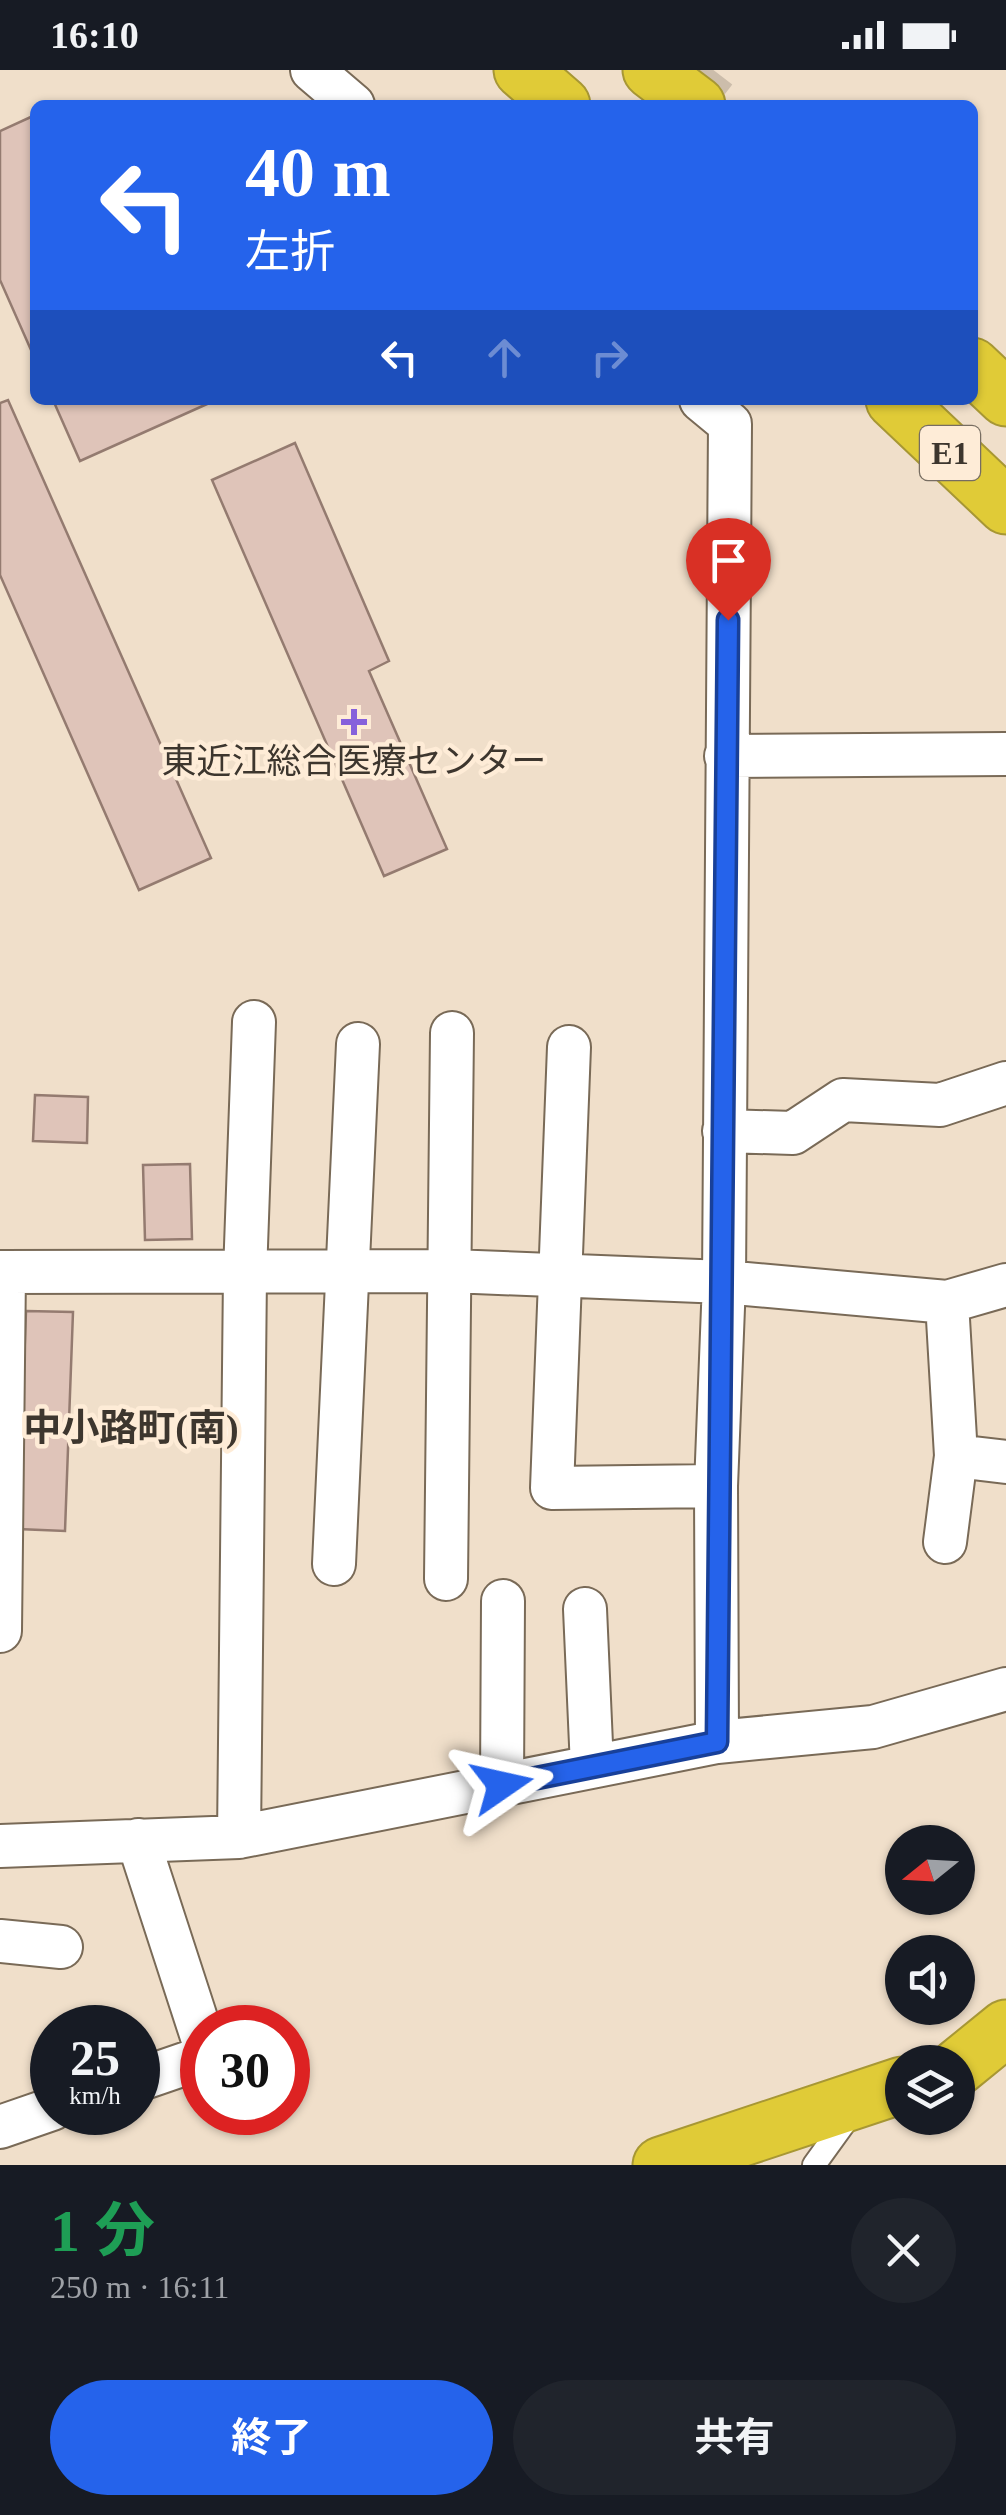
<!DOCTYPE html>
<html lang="ja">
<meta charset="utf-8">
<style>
:root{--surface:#171b24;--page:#20242c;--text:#f1f3f6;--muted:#9ea1a6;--accent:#2563eb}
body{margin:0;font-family:"Times New Roman","Noto Sans JP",serif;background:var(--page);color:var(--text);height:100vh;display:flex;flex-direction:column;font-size:38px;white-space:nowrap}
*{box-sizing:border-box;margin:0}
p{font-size:32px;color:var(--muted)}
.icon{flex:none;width:55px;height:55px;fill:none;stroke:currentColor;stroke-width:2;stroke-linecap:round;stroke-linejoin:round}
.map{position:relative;height:2095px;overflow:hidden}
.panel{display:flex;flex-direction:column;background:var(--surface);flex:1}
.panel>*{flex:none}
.top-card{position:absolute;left:30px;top:30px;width:948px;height:305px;border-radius:15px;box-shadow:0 2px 8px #0004;background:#2563eb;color:#fff;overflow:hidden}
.needle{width:65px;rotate:252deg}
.controls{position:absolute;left:885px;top:1755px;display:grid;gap:20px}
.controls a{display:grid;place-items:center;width:90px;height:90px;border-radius:50%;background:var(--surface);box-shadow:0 2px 8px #0004;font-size:50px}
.speed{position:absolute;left:30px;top:1935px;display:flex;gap:20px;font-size:50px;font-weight:700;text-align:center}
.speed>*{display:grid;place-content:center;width:130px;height:130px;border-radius:50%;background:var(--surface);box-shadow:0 2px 8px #0004;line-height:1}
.speed small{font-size:25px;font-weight:400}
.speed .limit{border:15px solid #d22;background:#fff;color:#111}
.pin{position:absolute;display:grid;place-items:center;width:85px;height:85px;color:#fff;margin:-102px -42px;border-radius:50% 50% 50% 0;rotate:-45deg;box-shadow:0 0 10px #0007}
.pin .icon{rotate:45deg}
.me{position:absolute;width:110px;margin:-55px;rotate:79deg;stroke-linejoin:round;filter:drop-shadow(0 0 8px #0008)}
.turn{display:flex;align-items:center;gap:35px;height:210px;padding:0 50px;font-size:45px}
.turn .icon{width:130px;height:130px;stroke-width:2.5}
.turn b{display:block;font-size:70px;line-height:85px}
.lanes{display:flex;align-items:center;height:95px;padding:0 50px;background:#0003;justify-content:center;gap:50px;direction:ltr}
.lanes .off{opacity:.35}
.round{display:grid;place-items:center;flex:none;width:105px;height:105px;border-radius:52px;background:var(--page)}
.overview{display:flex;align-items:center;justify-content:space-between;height:170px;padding:0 50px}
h1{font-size:60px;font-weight:700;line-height:75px;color:#1e9e55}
.primary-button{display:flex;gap:20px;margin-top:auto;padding:20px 50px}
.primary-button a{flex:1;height:115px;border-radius:60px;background:var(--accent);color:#fff;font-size:40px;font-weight:700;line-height:115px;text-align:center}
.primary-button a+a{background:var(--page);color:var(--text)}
.status{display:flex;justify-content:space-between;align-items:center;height:70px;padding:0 50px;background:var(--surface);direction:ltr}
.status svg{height:28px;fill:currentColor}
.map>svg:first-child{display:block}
</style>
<div class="status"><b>16:10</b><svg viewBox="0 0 49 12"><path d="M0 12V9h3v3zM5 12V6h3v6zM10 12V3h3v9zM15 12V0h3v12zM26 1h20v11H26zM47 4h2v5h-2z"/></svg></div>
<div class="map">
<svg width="1006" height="2095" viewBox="0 0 1006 2095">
<rect width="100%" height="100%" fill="#f0dfca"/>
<path fill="#dfc4b9" stroke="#947b70" stroke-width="2.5" d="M33 46 35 50V289L0 210V61Z
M8 330 211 788 139 820 0 505V333Z
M53 330H216L80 391Z
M295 373 389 591 369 601 447 779 384 806 212 410Z
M35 1025 88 1027 87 1073 33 1071Z
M190 1094 192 1169 145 1170 143 1095Z
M26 1241 73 1242 65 1461 18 1459Z"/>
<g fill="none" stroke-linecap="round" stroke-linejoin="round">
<path stroke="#ccbdab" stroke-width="42" stroke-dasharray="42 21" stroke-linecap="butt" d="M690 35 717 0"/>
<defs>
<path id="lane" d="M814 2095 853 2041"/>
<path id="street" d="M312 0 353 35
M726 686 1006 684
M569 977 552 1418 716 1416
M724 1061 793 1063 843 1030 940 1035 1006 1013
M0 1202 451 1201 724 1212 947 1232 1006 1215
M956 1386 1006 1392
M945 1472 956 1386 947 1232
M334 1494 358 974
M446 1509 452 963
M585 1539 592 1697
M0 1561 4 1202
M717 1672 873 1657 1006 1619
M502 1715 503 1531
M239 1767 245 1204 254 952
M138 1770 202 1967
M0 1776 239 1767 717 1672 716 1416 724 1212 730 354 701 330
M0 1871 61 1877
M138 2010 202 1988
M0 2057 52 2039"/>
<path id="highway" d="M522 0 562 35
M651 0 697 35
M972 296 1006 328
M894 330 1006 436
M958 1997 1006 1958
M661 2095 902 2015"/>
</defs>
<use href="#lane" stroke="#796a57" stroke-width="26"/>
<use href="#street" stroke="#796a57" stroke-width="46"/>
<use href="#highway" stroke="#a79734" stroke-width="59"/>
<use href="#lane" stroke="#fff" stroke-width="22"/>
<use href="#street" stroke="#fff" stroke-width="42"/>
<use href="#highway" stroke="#e0cb37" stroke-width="55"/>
</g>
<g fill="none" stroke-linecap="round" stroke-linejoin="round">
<defs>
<path id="route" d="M502 1715 717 1672 728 550"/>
</defs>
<use href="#route" stroke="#184099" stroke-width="25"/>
<use href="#route" stroke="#2563eb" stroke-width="18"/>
</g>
<path fill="#8661db" stroke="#feecd7" stroke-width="4" d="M349 637h10v10h10v10h-10v10h-10v-10h-10v-10h10z"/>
<g text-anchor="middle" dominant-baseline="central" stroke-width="9" stroke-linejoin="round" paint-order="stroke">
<rect fill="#feecd7" stroke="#776d61" stroke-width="2.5" x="920" y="356" width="60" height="54" rx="8"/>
<g font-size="32" font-weight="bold" fill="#3d362e">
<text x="950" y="383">E1</text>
</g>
<g font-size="35" fill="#3d362e" stroke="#feecd7">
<text x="354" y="691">東近江総合医療センター</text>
</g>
<g font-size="38" font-weight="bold" fill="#3d362e" stroke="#feecd7">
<text x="131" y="1358">中小路町(南)</text>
</g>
</g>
</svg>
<div class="controls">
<a><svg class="needle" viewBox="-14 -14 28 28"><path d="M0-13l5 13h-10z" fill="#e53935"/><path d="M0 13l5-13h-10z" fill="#9ea1a6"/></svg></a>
<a><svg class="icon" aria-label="sound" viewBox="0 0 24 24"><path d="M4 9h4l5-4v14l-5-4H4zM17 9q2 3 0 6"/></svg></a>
<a><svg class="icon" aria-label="layers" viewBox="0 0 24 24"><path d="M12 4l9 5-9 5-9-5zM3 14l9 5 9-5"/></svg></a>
</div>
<div class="speed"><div>25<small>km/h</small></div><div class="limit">30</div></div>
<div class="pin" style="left:728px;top:550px;background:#d93025"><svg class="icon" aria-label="arrive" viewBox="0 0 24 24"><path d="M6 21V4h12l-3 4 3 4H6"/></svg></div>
<svg class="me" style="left:502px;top:1715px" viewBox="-20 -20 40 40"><path d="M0-17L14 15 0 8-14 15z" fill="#2563eb" stroke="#fff" stroke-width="4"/></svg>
<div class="top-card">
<div class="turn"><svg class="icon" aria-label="left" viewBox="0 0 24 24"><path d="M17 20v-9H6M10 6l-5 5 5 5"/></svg><div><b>40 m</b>左折</div></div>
<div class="lanes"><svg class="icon" aria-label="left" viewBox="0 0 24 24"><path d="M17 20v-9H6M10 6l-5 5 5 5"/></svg><svg class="icon off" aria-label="ahead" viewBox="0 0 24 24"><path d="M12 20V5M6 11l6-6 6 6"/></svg><svg class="icon off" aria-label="right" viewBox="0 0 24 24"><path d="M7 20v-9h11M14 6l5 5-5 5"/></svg></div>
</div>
</div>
<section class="panel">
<div class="overview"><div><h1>1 分</h1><p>250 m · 16:11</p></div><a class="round"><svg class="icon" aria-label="close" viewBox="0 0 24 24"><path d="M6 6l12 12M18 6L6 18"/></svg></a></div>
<div class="primary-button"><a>終了</a><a>共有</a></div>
</section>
